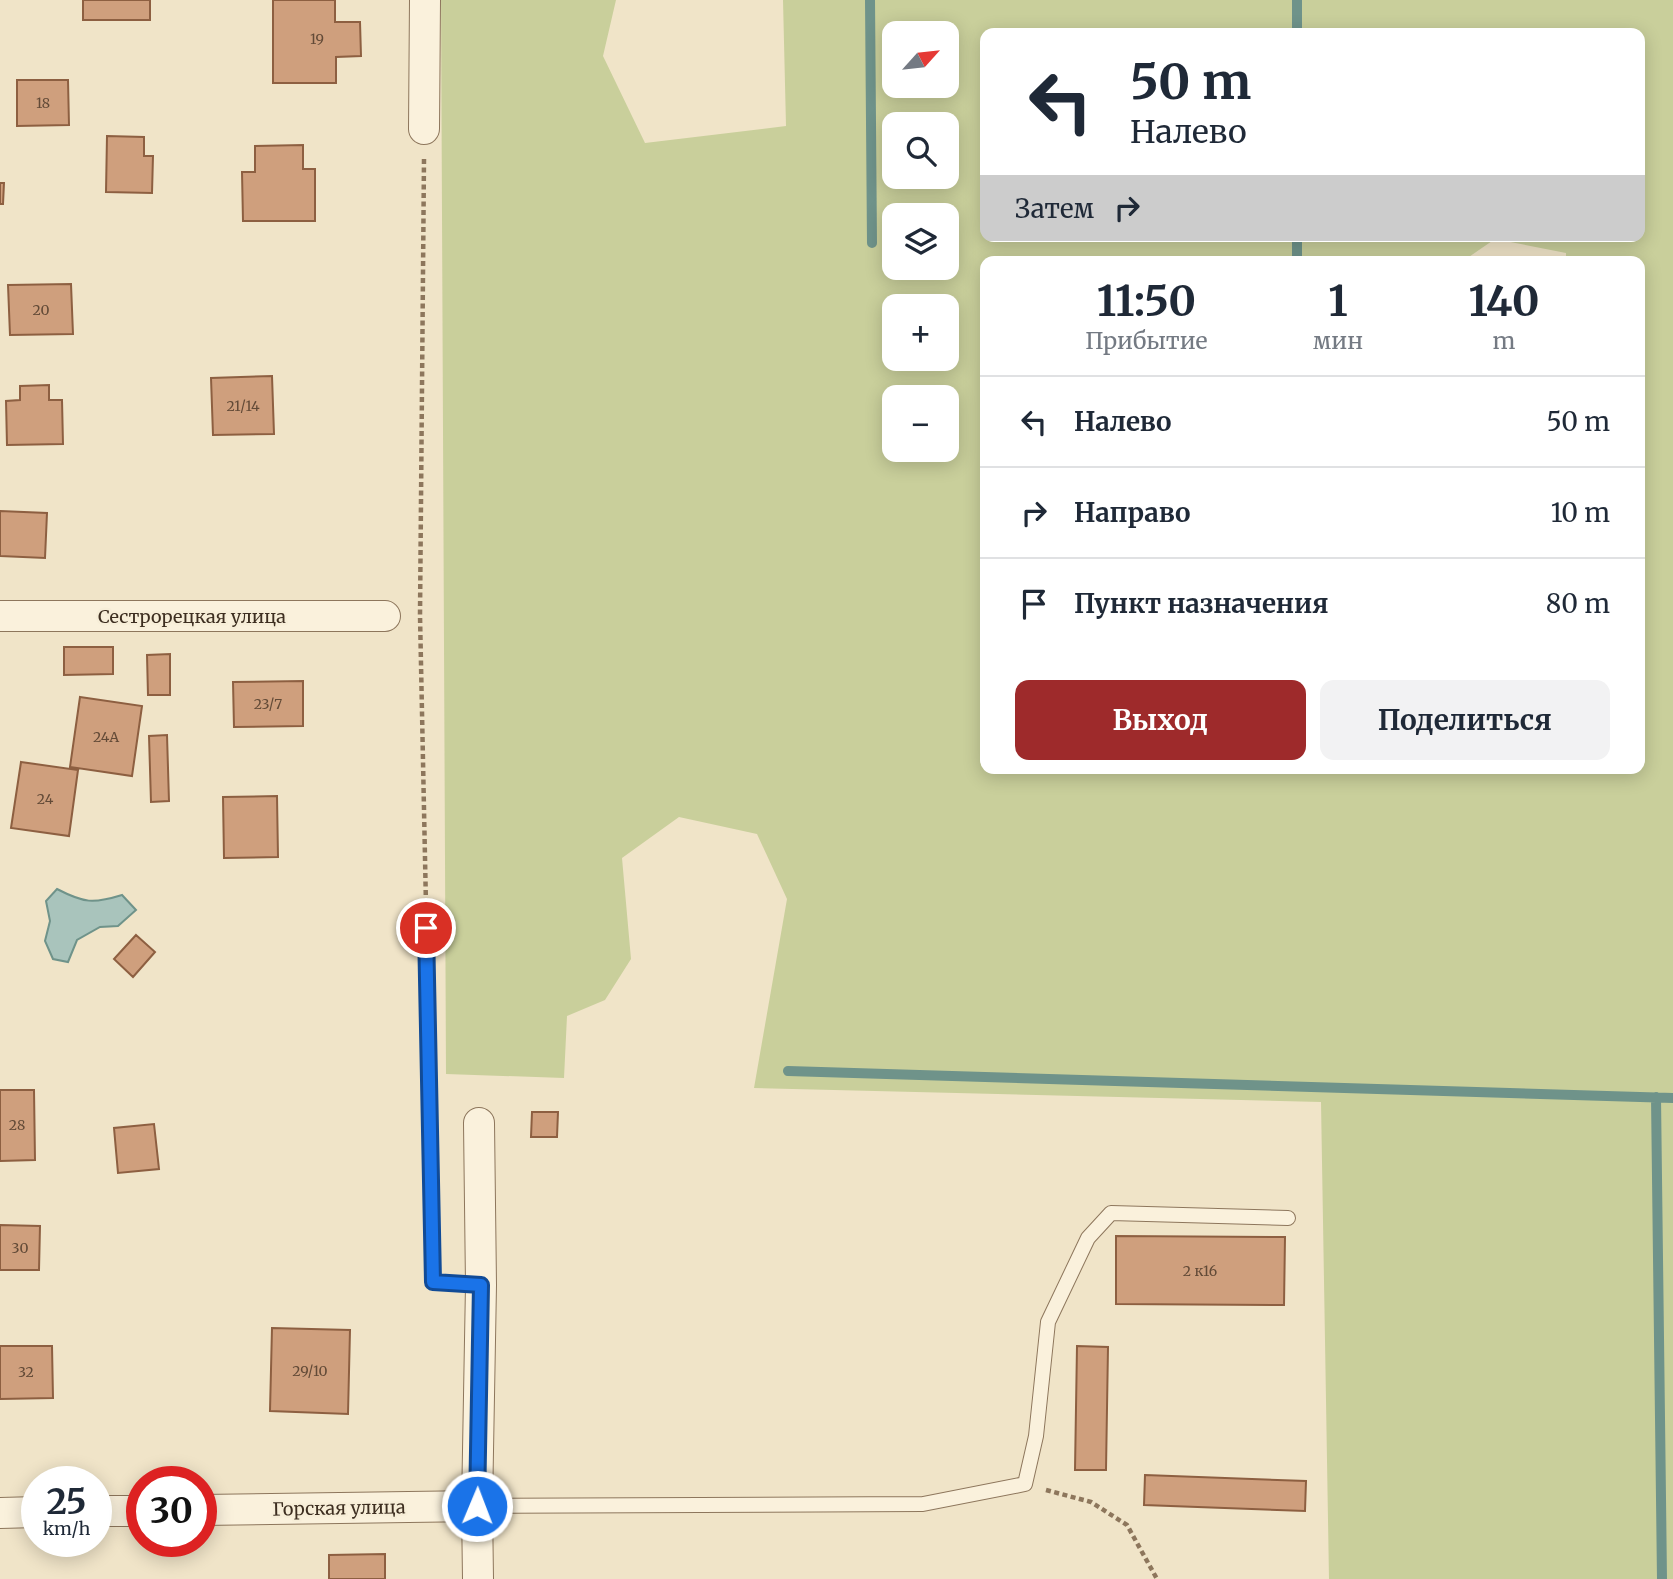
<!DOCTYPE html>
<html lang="ru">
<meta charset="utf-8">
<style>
:root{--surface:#fff;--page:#f2f2f3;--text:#1f2937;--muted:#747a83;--line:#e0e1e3;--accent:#9e2a2b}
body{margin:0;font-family:Merriweather,serif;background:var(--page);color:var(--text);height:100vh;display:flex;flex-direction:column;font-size:26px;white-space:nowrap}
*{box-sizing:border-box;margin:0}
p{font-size:23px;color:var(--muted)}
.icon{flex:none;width:38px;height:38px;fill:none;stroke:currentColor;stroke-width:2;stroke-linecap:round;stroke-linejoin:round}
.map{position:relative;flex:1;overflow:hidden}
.sheet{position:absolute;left:980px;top:256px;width:665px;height:518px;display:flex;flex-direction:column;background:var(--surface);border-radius:14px;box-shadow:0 4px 18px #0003}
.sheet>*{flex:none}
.hud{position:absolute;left:980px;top:28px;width:665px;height:214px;border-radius:14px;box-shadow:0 4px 18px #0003;background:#fff;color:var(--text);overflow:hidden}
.needle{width:46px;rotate:63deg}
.controls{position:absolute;left:882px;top:21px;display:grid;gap:14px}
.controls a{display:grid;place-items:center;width:77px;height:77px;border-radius:14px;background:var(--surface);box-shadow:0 4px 18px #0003;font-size:35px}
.speed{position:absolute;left:21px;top:1466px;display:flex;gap:14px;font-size:35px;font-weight:700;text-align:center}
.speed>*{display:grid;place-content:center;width:91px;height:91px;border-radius:50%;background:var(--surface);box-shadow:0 4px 18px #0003;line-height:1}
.speed small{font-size:18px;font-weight:400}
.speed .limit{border:10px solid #d22;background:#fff;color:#111}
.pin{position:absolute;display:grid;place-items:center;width:60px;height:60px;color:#fff;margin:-30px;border:4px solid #fff;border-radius:50%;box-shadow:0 2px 7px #0007}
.me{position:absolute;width:77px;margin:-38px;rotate:1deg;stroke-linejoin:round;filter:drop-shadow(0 0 5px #0008)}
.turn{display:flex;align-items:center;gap:24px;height:147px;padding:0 35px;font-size:32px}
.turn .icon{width:91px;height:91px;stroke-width:2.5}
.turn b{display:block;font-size:49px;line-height:60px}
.then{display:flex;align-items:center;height:66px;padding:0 35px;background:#0003;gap:14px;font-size:26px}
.eta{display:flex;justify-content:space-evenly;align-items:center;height:119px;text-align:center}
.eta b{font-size:42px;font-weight:700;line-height:49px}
.primary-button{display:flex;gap:14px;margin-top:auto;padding:14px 35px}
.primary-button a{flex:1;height:80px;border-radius:14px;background:var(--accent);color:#fff;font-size:28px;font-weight:700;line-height:80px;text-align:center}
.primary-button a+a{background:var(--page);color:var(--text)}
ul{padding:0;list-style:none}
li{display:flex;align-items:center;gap:21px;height:91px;padding:0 35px;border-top:2px solid var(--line)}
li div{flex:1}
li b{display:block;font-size:26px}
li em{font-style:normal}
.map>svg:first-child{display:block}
</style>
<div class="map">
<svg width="1673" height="1579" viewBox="0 0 1673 1579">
<rect width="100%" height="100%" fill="#f0e4c8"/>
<path fill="#c9cf9b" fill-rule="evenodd" d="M441 0H616L603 56 645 143 786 126 783 0H1673V1579H1329L1321 1102 754 1088 787 899 757 834 679 817 622 858 631 959 605 1000 567 1016 564 1078 446 1074ZM894 33H947V86H894ZM985 33H1640V236H985ZM894 124H947V177H894ZM894 215H947V268H894ZM1495 239 1566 253V261H1640V768H985V261H1463ZM894 306H947V359H894ZM894 397H947V450H894Z"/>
<path fill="#a9c4bc" stroke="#6f938a" stroke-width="2" d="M57 889C84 903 93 904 122 895L136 910 118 926 100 927 77 940 68 962 53 959 45 941 50 921 46 901Z"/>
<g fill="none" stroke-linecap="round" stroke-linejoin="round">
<path stroke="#6f938a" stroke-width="10" d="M870 0 872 243
M1297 0V33
M1297 236V261
M788 1071 1673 1098
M1656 1097 1662 1579"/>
</g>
<path fill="#cf9f7d" stroke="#8d5f41" stroke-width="2" d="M83 0H150V20H83Z
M273 0H335V22H360L361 56 336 57V83H273Z
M17 80H68L69 125 17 126Z
M107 136 144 137V156H153L152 193 106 192Z
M303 145V169H315V221H243L242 172H255V146Z
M0 183H4L3 204H0Z
M71 284 73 334 10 335 8 285Z
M272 376 274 434 213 435 211 378Z
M49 385V400H62L63 444 7 445 6 401 20 400V386Z
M0 511 47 513 45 558 0 556Z
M64 647H113V674L64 675Z
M170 654V695H148L147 655Z
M303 681V726L234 727 233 682Z
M80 697 142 706 132 776 70 767Z
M167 735 169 801 151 802 149 736Z
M21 762 78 770 69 836 11 828Z
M277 796 278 857 224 858 223 797Z
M136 935 155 952 133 977 114 959Z
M0 1090H34L35 1160 0 1161Z
M532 1112H558L557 1137H531Z
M154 1124 159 1169 118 1173 114 1128Z
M0 1225 40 1226 39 1270H0Z
M1116 1236 1285 1237 1284 1305 1116 1304Z
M272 1328 350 1330 348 1414 270 1411Z
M0 1346H52L53 1398 0 1399Z
M1077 1346 1108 1347 1106 1470H1075Z
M1145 1475 1306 1481 1305 1511 1144 1505Z
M385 1554V1579H329V1555Z"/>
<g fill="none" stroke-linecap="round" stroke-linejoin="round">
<defs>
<path id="lane" d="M426 928 433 1282 481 1285
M477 1506 923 1504 1025 1484 1036 1436 1048 1322 1088 1238 1111 1213 1288 1218"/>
<path id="street" d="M424 129 425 0
M0 616H385
M201 1510 477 1506
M96 1511H142
M0 1513 37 1512
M478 1579 477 1506 481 1285 479 1123"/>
</defs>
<use href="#lane" stroke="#8d765c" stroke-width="16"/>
<use href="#street" stroke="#8d765c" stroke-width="32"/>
<path stroke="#8d765c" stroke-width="4.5" stroke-dasharray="5 3.5" stroke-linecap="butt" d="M424 159 420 615 426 906
M1046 1490 1091 1502 1127 1525 1157 1579"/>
<use href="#lane" stroke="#faf1dc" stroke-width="14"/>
<use href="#street" stroke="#faf1dc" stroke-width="30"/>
</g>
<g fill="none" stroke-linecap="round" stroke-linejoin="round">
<defs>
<path id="route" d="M426 928 433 1282 481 1285 477 1506"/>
</defs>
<use href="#route" stroke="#114b97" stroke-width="18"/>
<use href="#route" stroke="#1a73e8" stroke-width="12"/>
</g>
<g text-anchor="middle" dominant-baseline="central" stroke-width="5" stroke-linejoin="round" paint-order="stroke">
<g font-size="14" fill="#624a37">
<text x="317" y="39">19</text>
<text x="43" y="103">18</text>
<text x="41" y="310">20</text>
<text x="243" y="406">21/14</text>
<text x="268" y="704">23/7</text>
<text x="106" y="737">24А</text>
<text x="45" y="799">24</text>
<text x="17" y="1125">28</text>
<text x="20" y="1248">30</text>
<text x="1200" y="1271">2 к16</text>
<text x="310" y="1371">29/10</text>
<text x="26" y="1372">32</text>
</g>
<g font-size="18" fill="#3d2e20" stroke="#f7eed8">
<text x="192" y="616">Сестрорецкая улица</text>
<text transform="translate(339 1508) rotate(-1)">Горская улица</text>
</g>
</g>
</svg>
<div class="controls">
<a><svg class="needle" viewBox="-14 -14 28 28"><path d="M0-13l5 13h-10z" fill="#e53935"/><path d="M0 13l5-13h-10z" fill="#747a83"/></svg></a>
<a><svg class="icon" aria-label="search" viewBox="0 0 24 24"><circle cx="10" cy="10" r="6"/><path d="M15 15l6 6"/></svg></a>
<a><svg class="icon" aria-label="layers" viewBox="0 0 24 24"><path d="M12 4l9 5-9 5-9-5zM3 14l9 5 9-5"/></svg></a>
<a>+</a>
<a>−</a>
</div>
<div class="speed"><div>25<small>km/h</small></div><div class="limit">30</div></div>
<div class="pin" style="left:426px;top:928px;background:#d93025"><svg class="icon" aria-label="arrive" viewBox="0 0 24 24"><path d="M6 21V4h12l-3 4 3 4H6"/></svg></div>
<svg class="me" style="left:477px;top:1506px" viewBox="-20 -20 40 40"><circle r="17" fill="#1a73e8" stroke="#fff" stroke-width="3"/><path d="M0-11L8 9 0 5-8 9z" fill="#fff"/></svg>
<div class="hud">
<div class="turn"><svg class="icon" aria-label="left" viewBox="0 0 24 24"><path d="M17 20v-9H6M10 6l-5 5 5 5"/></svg><div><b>50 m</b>Налево</div></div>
<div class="then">Затем<svg class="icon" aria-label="right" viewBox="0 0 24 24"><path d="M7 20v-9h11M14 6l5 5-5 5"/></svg></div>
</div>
<section class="sheet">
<div class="eta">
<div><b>11:50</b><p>Прибытие</p></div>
<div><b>1</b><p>мин</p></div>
<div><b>140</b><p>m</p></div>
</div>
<ul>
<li><svg class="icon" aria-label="left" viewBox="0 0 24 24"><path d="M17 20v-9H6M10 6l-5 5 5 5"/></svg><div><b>Налево</b></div><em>50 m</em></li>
<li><svg class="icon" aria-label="right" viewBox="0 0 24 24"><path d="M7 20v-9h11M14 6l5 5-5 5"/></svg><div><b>Направо</b></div><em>10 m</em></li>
<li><svg class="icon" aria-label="arrive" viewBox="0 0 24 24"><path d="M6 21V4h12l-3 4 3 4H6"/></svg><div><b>Пункт назначения</b></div><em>80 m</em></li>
</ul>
<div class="primary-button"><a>Выход</a><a>Поделиться</a></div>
</section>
</div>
